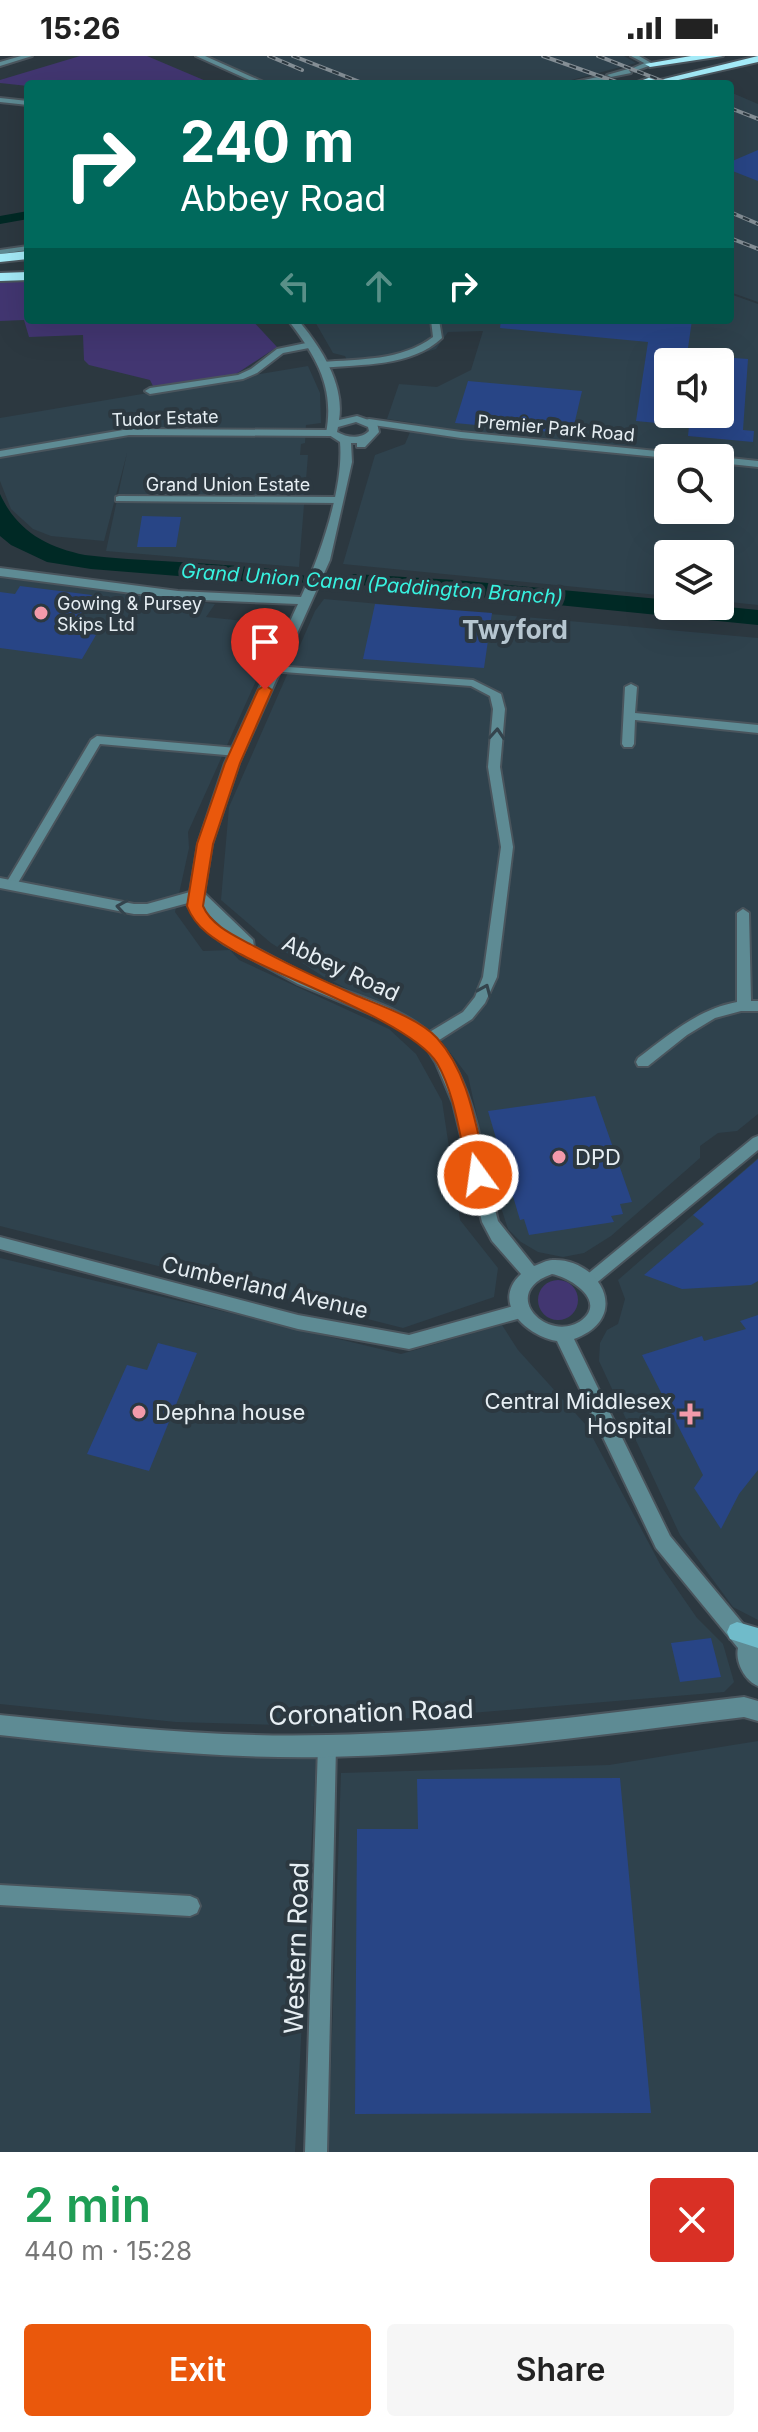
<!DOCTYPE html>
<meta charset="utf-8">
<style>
:root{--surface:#fff;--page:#f6f6f6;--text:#222;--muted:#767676;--accent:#ea580c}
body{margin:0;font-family:Inter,sans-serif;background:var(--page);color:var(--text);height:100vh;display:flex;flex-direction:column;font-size:30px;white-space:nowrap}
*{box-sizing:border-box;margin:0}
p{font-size:26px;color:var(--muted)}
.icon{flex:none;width:44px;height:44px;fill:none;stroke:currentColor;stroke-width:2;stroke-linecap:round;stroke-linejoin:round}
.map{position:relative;height:2096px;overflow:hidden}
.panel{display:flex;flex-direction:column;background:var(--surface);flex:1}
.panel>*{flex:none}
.guide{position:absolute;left:24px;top:24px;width:710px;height:244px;border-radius:8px;box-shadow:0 8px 32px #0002;background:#00695c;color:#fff;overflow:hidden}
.buttons{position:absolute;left:654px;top:292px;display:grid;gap:16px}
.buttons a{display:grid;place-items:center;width:80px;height:80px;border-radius:8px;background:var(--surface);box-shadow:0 8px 32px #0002;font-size:40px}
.pin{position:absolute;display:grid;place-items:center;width:68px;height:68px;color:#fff;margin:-82px -34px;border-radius:50% 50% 50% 0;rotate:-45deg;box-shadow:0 0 8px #0007}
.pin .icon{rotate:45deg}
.me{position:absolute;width:88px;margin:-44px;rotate:346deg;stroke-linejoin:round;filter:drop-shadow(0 0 6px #0008)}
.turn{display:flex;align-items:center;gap:28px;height:168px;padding:0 24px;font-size:36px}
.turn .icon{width:104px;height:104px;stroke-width:2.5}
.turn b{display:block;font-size:56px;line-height:68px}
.lanes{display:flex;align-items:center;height:76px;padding:0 24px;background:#0003;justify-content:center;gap:40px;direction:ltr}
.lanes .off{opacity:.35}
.round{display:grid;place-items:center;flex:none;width:84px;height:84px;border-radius:8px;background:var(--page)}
.overview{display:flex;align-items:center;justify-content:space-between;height:136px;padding:0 24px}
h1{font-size:48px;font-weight:600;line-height:60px;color:#1e9e55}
.cta{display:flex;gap:16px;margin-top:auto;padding:16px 24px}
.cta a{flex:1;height:92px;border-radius:8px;background:var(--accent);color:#fff;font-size:32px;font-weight:600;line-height:92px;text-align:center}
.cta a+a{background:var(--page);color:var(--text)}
.status{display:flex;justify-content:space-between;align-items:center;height:56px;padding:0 40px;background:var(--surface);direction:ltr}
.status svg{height:22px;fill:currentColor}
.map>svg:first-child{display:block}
</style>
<div class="status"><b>15:26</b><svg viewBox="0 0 49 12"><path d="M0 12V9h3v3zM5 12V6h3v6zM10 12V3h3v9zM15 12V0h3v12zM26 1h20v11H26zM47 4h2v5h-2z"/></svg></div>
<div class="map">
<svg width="758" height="2096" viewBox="0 0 758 2096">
<rect width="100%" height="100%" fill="#2c3840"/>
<path fill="#2f424d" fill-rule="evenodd" d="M204 0H624L636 7 556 28H273Z
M730 36 758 48V246L730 236Z
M730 238 758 248V549L720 545V498H668V540L343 508 375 399 405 388 414 367 387 363 399 328 437 331 471 314 483 275 448 276 436 293 409 301 349 309 345 300 333 297 314 264H730ZM668 306H720V358H668ZM668 402H720V454H668Z
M308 310 320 337 321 367 306 369 305 387 301 388 300 399H308L299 511 106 495 127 397 104 485 51 480 33 473 11 453 0 425V362Z
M0 522 215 548 206 561 281 569 188 776 189 792 175 856 203 895 230 894 239 904 389 973 416 998 442 1045 460 1164 498 1212 494 1241 403 1272 0 1170Z
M324 543 758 582V1058L737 1075 718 1077 700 1090V1102L611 1180 584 1197 563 1201 538 1196 521 1186 508 1173 490 1118 468 1020 435 977 324 921 271 887 221 844 229 751 315 555Z
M758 1102V1564L733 1551 680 1479 599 1305 600 1287 607 1274 618 1268 625 1243 618 1224Z
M0 1202 401 1298 502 1269 518 1294 586 1369 661 1510 697 1562 723 1588 734 1626 724 1636 314 1670 176 1666 0 1648Z
M0 1672 161 1692 316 1702 295 2096H0Z
M758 1685V2096H328L341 1717 609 1709Z"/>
<path fill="#423671" d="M80 0H147L213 28 28 30 0 27V24Z
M28 220V264H252L277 291 236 318 154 332 150 324 89 309 84 304 83 279 29 281 24 264 0 265V221Z
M538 1244a20 20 0 1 1 40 0a20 20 0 1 1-40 0Z"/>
<path fill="#002925" d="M0 438C17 475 46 491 85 499 146 506 208 506 270 513 295 516 331 530 354 518L455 524 659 543 668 544V550H718L758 554V569L330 526 265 527 91 513 47 506 11 489 0 480Z"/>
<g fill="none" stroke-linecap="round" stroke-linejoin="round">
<path fill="#002925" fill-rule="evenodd" d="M28 155V163L0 168V160Z"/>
</g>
<path fill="#284586" d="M758 94V125L730 114V106Z
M501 264H692L686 306H668V358H720V301L748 303 743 374 754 375 753 386 688 380 689 370 636 365 648 286 500 272Z
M468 325 582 335 572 378 455 367Z
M142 460 181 461 176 491H137Z
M20 530 92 539 71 575 96 579 82 603 0 592V536L15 538Z
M375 548 492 557 484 612 363 603Z
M595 1040 632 1146 620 1148 623 1158 611 1160 614 1166 529 1179 524 1163 520 1164 488 1055Z
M758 1103V1225L751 1229 682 1233 644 1219 704 1168 693 1159Z
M758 1259V1414L739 1438 721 1473 694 1432 703 1419 642 1299 702 1280 704 1285 746 1273 740 1265Z
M158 1287 197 1297 149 1415 87 1398 127 1309 147 1314Z
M711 1582 721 1621 680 1626 671 1587Z
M620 1722 651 2057 355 2058 357 1773H418L417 1723Z"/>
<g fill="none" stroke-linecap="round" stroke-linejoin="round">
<defs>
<path id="minor" d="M21 0H32L0 10V6Z
M196 0H205L268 28H258Z
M631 0H639L653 8 648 9Z
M28 190V194L0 198V194Z
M431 264H439L442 282C411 311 362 308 322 312L318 309 322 306C360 303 401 305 433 281Z
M311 286 314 287V291L283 297 257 317 243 323 150 338 145 335 150 332 238 319 251 313 277 293Z
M369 363 461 376 698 399 703 402H668L461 382 366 368V364Z
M129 373 331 374 336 377 331 380 129 379 0 401V395Z
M720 401 758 405V411L720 407V402H717Z
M119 440 338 441 343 444 338 447 116 445V441Z
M274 610 473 624 501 638 505 653 500 711 513 791 497 921 485 947 472 963 433 988H423L421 984 423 980 463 956 475 941 483 921 501 791 488 711 493 653 490 640 471 630 270 615 268 613Z
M631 628 637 631 635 657 758 669V677L635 664 634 688 632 691H624L622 688 625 631Z
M97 680 237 692 243 696 237 700 100 688 15 832H7L5 829 91 684Z
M743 853 749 857 751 945H758V955H741L715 962 687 979 648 1010H638L636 1006 638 1002C669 979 698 953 737 946V857Z
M758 1080V1094L594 1229 589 1231 584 1229 581 1225 584 1221 753 1082Z
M0 1181 298 1259 409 1279 521 1248 526 1250 529 1255 526 1260 521 1262 409 1293 298 1273 0 1193Z
M327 1681 334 1683 336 1690 327 2096H305L318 1690 320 1683Z
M0 1829 190 1840 197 1843 200 1850 197 1857 190 1860 0 1849Z"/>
<path id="tertiary" d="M647 6 654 8 635 15 631 13Z
M628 13 631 17 611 21 607 19Z
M602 20 605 24 574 28 575 26Z
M0 42 28 45V49L0 46Z
M288 264H298C320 290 345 328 339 364L357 360 377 367 379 376 365 391H357V387H351L352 406 330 504 239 707 212 788 204 837 253 884 254 891C274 901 293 913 314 922 353 940 403 950 434 981 476 1023 485 1110 498 1165L534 1210C540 1208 547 1204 552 1204 598 1201 634 1261 574 1283L670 1480 744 1569 758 1582V1630C745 1625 735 1606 738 1592L656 1492 557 1285C527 1280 490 1247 521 1218L492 1185 482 1166 453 1047 436 1007 426 991 415 981 385 964 298 928 224 888 201 870 188 850V847L147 858H134L0 832V822L134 848H147L190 836 198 788 225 707 298 548 178 543 0 520V512L178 535 301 541C320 500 344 431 340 386L326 377C335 331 316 300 288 264ZM356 366 368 371 369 375C360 384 346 381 337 376L338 371ZM204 854 228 877 211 863ZM552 1218C569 1221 607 1244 582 1264 548 1289 497 1237 552 1218Z
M744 1641 758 1645V1665L744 1661C606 1678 467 1698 327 1701 217 1703 109 1691 0 1679V1659C109 1670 217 1682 327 1679 466 1677 606 1657 744 1641Z"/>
<path id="secondary" d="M737 1566 758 1572V1592L730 1583 727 1576 730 1569Z"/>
<path id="trunk" d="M691 0H723L650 11 645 8Z
M758 0V6L665 27 660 24Z
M651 21 655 22V26L632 28Z
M28 195V203L0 206V198Z
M28 216V224L0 225V217Z"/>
</defs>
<use href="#minor" stroke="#4a555d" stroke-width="4"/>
<use href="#tertiary" stroke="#4a555d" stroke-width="4"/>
<use href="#secondary" stroke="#4a555d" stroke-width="4"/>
<use href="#trunk" stroke="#4a555d" stroke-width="4"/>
<use href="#minor" fill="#5e8b94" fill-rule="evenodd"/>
<use href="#tertiary" fill="#5e8b94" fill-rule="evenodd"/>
<use href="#secondary" fill="#70bbca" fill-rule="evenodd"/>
<use href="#trunk" fill="#a4ebf8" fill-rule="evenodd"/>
<defs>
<path id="rail" d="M269 0 302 14
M293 0 365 28
M543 0 622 28
M598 0 670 28
M730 52 758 63
M730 156 758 168
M730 182 758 193"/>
</defs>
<use href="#rail" stroke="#858f96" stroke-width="4"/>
<use href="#rail" stroke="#2c3840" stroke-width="2" stroke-dasharray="7" stroke-linecap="butt"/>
</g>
<defs><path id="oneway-chevron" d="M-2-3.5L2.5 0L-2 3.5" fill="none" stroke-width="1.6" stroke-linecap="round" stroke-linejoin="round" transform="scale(2)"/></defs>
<g stroke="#34444d">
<use href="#oneway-chevron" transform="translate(497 678) rotate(-86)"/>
<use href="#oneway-chevron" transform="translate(122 851) rotate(-171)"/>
<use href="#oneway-chevron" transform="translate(485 934) rotate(-67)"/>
</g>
<path fill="#ea580c" stroke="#983908" stroke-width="2" d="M265 629 272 634 240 707 213 788 203 850C211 869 233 879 250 888 284 907 319 923 355 939 379 949 420 963 437 982 470 1018 476 1074 488 1119L485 1125H472L469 1119C460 1084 456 1040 437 1007 412 967 287 924 240 898 219 886 196 874 187 850L197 788 225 707 258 634Z"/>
<g fill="#f39aaa" stroke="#2c3840" stroke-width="3">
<circle cx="41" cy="557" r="8"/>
<circle cx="559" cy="1101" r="8"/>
<circle cx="139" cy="1356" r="8"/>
<path d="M686 1346h8v8h8v8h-8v8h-8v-8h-8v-8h8z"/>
</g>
<g text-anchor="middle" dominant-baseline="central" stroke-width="8" stroke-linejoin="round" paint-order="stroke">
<g font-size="18" fill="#e6eef3" stroke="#2c3840">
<text transform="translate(165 362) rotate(-2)">Tudor Estate</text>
<text transform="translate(556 372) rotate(5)">Premier Park Road</text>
<text x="228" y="428">Grand Union Estate</text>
</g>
<g font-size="18" fill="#e6eef3" stroke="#2c3840" text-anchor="start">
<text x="57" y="547">Gowing &amp; Pursey<tspan x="57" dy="21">Skips Ltd</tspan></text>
</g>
<g font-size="20" font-style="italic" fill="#37f2e0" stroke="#2c3840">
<text transform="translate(372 528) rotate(4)">Grand Union Canal (Paddington Branch)</text>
</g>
<g font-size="22" fill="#e6eef3" stroke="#2c3840">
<text transform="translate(341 912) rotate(25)">Abbey Road</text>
<text transform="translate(265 1231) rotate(13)">Cumberland Avenue</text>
</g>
<g font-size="22" fill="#e6eef3" stroke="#2c3840" text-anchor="start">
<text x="575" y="1101">DPD</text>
<text x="672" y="1345" text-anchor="end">Central Middlesex<tspan x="672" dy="25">Hospital</tspan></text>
<text x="155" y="1356">Dephna house</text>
</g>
<g font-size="26" font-weight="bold" fill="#b6c6d0" stroke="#2c3840">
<text x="515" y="573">Twyford</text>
</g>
<g font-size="26" fill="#e6eef3" stroke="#2c3840">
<text transform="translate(371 1656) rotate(-2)">Coronation Road</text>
<text transform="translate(296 1892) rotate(-88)">Western Road</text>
</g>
</g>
</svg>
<div class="buttons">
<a><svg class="icon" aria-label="sound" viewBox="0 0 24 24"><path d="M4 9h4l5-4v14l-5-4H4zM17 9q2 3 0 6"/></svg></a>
<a><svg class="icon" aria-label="search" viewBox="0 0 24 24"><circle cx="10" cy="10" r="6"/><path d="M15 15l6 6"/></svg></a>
<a><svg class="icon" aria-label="layers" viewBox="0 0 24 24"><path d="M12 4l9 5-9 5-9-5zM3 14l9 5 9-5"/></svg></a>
</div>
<div class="pin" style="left:265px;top:634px;background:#d93025"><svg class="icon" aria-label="arrive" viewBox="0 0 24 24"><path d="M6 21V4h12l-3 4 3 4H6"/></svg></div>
<svg class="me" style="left:478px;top:1119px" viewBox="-20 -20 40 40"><circle r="17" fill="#ea580c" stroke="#fff" stroke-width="3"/><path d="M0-11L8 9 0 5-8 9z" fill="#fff"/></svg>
<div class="guide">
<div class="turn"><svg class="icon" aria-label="right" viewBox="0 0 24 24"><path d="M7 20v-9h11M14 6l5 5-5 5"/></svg><div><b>240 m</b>Abbey Road</div></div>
<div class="lanes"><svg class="icon off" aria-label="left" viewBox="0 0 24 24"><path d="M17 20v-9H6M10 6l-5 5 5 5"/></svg><svg class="icon off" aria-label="ahead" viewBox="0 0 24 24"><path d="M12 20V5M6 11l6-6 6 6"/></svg><svg class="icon" aria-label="right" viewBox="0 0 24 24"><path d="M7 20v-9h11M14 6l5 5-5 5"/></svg></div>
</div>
</div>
<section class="panel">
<div class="overview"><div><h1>2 min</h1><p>440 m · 15:28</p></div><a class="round" style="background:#d93025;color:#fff"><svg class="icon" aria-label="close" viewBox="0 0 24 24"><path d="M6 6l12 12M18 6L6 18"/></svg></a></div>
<div class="cta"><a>Exit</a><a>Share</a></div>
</section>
